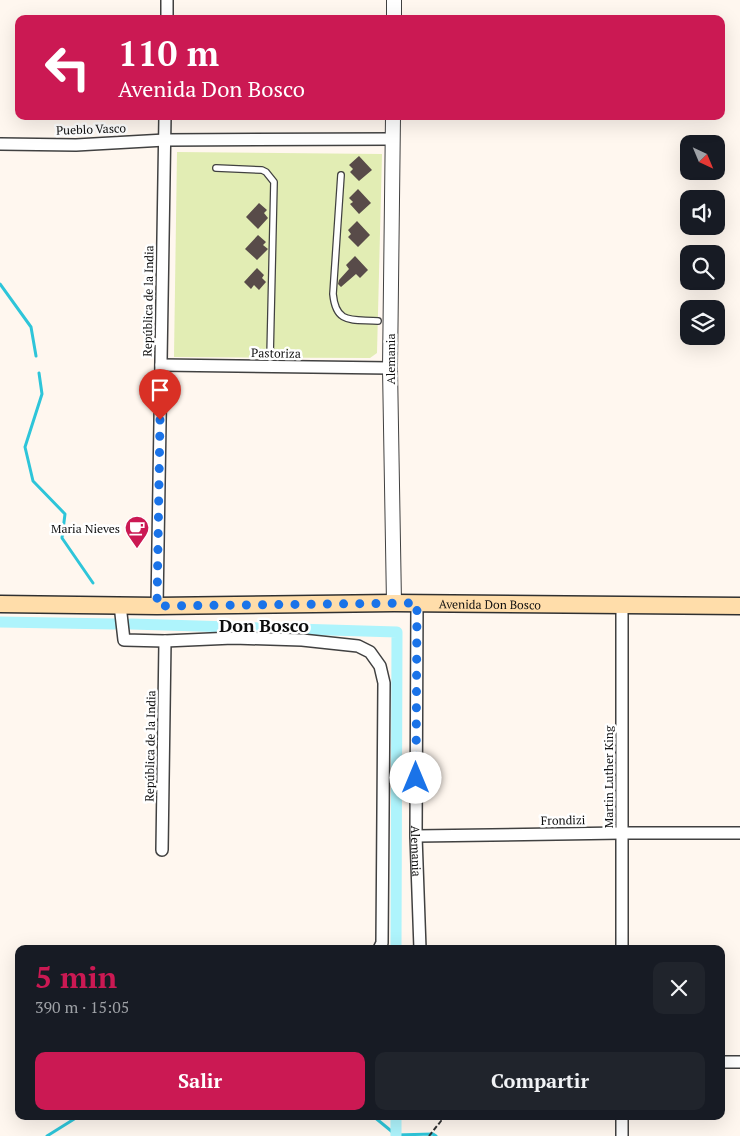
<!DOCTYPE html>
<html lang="es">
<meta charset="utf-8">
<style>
:root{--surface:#171b24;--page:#20242c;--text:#f1f3f6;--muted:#9ea1a6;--accent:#cb1953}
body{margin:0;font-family:"PT Serif",serif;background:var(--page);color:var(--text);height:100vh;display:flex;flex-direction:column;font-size:19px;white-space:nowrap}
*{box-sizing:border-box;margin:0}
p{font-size:16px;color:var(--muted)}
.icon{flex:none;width:28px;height:28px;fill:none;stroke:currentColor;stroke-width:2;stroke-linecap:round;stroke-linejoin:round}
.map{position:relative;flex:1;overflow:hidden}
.panel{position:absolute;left:15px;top:945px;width:710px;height:175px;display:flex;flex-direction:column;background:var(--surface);border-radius:10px;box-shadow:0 5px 20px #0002}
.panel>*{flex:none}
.guide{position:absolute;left:15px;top:15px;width:710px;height:105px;border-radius:10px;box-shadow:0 5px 20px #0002;background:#cb1953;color:#fff;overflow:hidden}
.needle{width:32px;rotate:136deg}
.tools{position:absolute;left:680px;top:135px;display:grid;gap:10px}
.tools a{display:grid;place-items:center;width:45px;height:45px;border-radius:10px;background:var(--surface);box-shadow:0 5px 20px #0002;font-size:25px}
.pin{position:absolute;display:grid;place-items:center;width:42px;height:42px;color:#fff;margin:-51px -21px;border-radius:50% 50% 50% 0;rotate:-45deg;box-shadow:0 0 5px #0007}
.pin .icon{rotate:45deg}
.me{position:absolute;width:55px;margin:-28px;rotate:0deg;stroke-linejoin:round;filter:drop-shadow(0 0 4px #0008)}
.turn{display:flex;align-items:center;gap:18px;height:105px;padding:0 20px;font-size:22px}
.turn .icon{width:65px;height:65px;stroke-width:2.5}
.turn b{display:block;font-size:35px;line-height:42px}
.round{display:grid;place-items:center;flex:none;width:52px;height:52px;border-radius:10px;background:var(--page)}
.overview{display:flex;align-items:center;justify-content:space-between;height:85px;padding:0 20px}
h1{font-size:30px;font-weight:700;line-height:38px;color:var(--accent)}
.button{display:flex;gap:10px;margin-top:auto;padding:10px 20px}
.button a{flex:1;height:58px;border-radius:10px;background:var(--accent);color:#fff;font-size:20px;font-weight:700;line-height:58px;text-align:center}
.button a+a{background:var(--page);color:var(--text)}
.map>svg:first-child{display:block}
</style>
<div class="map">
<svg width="740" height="1136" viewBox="0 0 740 1136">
<rect width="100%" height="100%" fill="#fff7ef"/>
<path fill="#e2edb4" d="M177 152 382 154 377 353 370 358 174 357Z"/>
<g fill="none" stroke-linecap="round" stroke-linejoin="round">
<path stroke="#2ec5d9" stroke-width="3" d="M0 284 31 327 36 356
M39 373 42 394 25 447 33 481 65 514 62 538 93 583
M373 1116 396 1135 433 1134 436 1136
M47 1136 79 1116"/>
<path stroke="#aef4fc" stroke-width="11" d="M0 622 114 624
M131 624 397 632 396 949
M396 1135V1116"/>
</g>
<path fill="#584b49" d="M359 156 372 170 359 181 350 172 353 169 349 165Z
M358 189 371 203 359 214 350 204 353 202 349 198Z
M259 203 267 210 264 213 268 218 258 229 246 217Z
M357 221 370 235 358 247 348 237 351 234 348 230Z
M258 235 266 242 263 245 268 249 257 260 245 249Z
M355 256 368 270 360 278 356 274 341 287 338 284 339 280 349 269 346 265Z
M257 268 264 275 262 278 266 282 259 290 254 285 251 289 244 282Z"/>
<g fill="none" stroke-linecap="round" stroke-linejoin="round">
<defs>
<path id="service" d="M216 168 262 170 266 172 274 182 270 358
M341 175 333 294C336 325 352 319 378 321"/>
<g id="minor">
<path d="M167 19V0"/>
<path d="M0 144 76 145 165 140 392 139"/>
<path d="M161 365 390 368"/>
<path id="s1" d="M417 603 416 836 420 949"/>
<path d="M120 605 124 640 165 641 233 638 302 640 358 646 370 652 380 666 384 683 382 943 379 949"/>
<path d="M157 606 165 116"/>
<path d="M416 836 622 833H740"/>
<path d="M162 850 165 641"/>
<path d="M622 949V604"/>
<path d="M721 1062H740"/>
<path d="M622 1136V1116"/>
</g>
<path id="tertiary" d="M394 19V0
M393 116 390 368 394 603"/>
<g id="secondary">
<path id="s2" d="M0 604 157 606 394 603 740 606"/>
</g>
</defs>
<use href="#service" stroke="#414141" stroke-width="8"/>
<use href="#minor" stroke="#414141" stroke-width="14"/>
<use href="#tertiary" stroke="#414141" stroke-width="16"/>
<use href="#secondary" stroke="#303030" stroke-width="19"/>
<path stroke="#303030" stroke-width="2" stroke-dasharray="5 2.5" stroke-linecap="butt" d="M429 1136 441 1121V1116"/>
<use href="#service" stroke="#fff" stroke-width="5.5"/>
<use href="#minor" stroke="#fff" stroke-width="11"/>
<use href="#tertiary" stroke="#fff" stroke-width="14"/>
<use href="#secondary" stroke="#fda" stroke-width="16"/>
</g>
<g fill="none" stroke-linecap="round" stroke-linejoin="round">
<path stroke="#1a73e8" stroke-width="9" stroke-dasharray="0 16.2" d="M160 420 157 606 417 603 416 778"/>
</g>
<defs>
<symbol id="cafe-pin" viewBox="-11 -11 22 30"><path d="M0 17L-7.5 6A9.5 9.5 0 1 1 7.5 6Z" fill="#cb1953" stroke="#fff"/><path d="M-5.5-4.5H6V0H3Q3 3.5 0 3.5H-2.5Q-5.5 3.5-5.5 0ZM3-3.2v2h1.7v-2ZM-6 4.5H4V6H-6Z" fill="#fff"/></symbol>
</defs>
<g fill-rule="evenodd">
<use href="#cafe-pin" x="123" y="514" width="28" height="38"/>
</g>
<g text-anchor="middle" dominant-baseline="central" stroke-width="5" stroke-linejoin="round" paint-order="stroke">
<g font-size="12" fill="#0e0e0e" stroke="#fff">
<text transform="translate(91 129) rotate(-2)">Pueblo Vasco</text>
<text transform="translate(148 301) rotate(-89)">República de la India</text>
<text transform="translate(276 353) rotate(1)">Pastoriza</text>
<text transform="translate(390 359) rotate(-90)">Alemania</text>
<text stroke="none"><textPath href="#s2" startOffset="490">Avenida Don Bosco</textPath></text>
<text transform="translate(150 746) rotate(-89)">República de la India</text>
<text transform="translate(608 777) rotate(-90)">Martin Luther King</text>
<text transform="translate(563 820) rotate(-1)">Frondizi</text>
<text stroke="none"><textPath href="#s1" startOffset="248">Alemania</textPath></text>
</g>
<g font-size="12" fill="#0e0e0e" stroke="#fff" text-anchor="end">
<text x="120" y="528">Maria Nieves</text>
</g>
<g font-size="18" font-weight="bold" fill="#0e0e0e" stroke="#fff">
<text x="264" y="625">Don Bosco</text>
</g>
</g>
</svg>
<div class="tools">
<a><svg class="needle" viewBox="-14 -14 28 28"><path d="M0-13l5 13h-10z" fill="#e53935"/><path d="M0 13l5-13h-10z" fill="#9ea1a6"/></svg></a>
<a><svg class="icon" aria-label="sound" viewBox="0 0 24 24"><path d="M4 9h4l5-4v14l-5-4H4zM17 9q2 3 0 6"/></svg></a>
<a><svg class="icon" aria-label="search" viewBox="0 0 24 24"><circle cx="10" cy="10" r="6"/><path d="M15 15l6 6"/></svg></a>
<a><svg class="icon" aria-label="layers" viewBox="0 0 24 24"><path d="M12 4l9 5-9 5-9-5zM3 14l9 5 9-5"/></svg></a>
</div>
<div class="pin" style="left:160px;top:420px;background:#d93025"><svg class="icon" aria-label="arrive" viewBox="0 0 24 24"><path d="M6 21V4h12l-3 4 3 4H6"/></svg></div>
<svg class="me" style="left:416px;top:778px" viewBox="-20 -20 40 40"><circle r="19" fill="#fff"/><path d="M0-13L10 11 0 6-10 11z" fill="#1a73e8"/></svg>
<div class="guide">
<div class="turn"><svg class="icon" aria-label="left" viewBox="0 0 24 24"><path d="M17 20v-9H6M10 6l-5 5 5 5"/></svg><div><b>110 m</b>Avenida Don Bosco</div></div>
</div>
<section class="panel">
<div class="overview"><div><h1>5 min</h1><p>390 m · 15:05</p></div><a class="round"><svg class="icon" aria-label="close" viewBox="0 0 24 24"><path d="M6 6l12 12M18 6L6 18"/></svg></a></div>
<div class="button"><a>Salir</a><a>Compartir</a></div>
</section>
</div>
